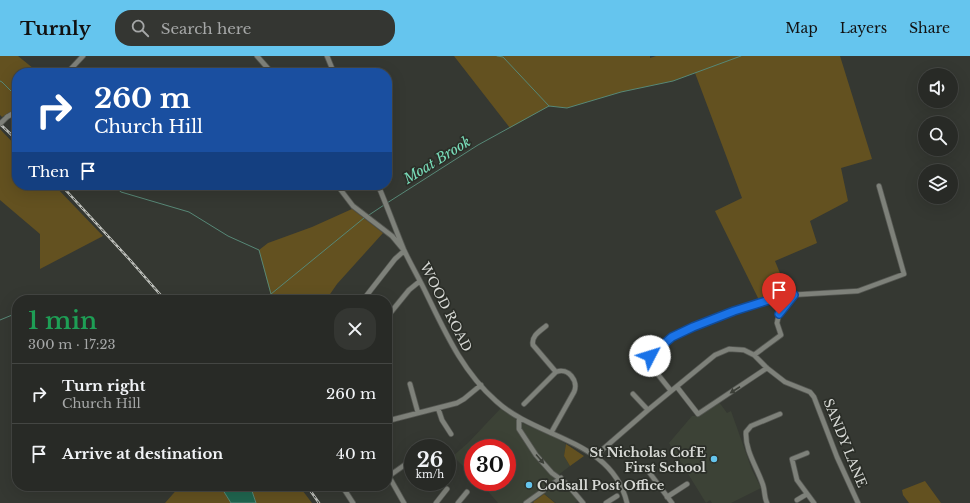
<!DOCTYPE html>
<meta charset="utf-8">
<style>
:root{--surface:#282a26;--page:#343632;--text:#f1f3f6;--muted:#a5a7a7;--line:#444643;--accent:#65c5ee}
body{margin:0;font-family:"Libre Baskerville",serif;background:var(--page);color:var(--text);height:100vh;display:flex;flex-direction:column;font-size:15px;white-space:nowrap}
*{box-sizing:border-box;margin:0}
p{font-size:13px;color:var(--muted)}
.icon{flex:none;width:22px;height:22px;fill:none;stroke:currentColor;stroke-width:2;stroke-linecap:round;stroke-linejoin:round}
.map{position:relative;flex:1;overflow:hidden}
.panel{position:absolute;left:12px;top:239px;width:380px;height:196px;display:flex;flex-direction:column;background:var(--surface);border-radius:16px;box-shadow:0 4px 16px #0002,0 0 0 1px var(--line)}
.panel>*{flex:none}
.banner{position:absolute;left:12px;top:12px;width:380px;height:122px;border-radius:16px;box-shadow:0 4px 16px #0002,0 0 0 1px var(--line);background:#1a4fa0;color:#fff;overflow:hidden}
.tools{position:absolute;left:918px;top:12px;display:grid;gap:8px}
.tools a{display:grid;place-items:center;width:40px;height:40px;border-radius:50%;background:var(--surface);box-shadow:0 4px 16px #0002,0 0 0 1px var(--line);font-size:20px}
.speed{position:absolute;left:404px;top:383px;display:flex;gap:8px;font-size:20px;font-weight:700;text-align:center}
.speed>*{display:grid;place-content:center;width:52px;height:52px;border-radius:50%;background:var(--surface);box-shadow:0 4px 16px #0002,0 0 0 1px var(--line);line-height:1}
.speed small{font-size:10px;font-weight:400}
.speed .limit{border:6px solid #d22;background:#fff;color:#111}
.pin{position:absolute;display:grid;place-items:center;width:34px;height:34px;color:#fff;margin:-41px -17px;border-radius:50% 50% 50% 0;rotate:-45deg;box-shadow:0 0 4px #0007}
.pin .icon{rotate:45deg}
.me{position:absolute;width:44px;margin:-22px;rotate:50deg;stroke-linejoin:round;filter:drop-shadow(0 0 3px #0008)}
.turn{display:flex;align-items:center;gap:14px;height:84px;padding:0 16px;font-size:18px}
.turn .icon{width:52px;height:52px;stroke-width:2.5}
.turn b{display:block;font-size:28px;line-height:34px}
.then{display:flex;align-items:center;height:38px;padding:0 16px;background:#0003;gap:8px;font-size:15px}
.round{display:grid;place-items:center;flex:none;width:42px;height:42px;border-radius:16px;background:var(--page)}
.head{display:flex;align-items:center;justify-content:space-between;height:68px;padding:0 16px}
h1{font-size:24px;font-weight:600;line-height:30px;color:#1e9e55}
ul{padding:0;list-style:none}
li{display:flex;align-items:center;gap:12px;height:60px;padding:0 16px;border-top:1px solid var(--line)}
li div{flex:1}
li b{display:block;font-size:15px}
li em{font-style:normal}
header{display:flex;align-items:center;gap:24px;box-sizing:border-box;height:56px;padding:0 20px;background:var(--accent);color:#111}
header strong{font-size:19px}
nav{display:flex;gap:22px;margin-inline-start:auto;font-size:14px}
.search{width:280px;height:36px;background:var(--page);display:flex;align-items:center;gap:10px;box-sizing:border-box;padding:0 14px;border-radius:16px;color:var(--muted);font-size:15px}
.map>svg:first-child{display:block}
</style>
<header>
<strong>Turnly</strong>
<div class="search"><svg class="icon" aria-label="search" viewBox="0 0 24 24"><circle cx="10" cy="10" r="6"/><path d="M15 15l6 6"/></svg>Search here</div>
<nav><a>Map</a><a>Layers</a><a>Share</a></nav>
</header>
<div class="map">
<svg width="970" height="447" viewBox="0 0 970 447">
<rect width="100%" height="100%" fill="#353832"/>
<path fill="#3c4236" d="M719 346 727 357 731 355 752 414 761 432 731 447H712L710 444 706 447 669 387 692 360H695Z
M501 352 524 368 554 381 566 388 564 400 570 410 557 420 579 444 575 447H556L543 437 532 445 533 447H498L480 426H507V392H473V420L453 400 468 387Z"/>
<path fill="#635120" d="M0 0H18L39 17H17V52L2 61 0 59Z
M454 0H650V2L656 0H840L872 103 841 112 848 145 810 165 817 187 775 205 788 237 772 241 760 246 715 155 742 142 695 17 673 25 621 36 567 52 549 50 510 72Z
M0 73 17 91V129H54L103 180 40 213V178L0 144Z
M352 153 383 177 337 228 326 244H272L259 194 268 187 312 171Z
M566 388 584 400 570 410 564 400Z
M925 425 941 447H909L903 439 902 434Z
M180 430H219L221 431 231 447H165Z
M244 430H299L312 447H256L251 432Z
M544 438 555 447H534L533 446Z"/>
<path fill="#20654f" stroke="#578877" d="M219 430H244L251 432 256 447H231L221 431Z"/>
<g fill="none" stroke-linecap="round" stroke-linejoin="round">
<path stroke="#578877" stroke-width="1" d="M497 0 503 1 549 50
M0 25 2 26 17 41
M113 129 121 136 189 156 228 180 259 194 271 238 364 162
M387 147 478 89 549 50 567 52 621 36 673 25 741 0
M369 159 384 149
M0 264 17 257"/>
<defs>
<path id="minor" d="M257 0 272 17
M327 0 334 17
M67 17 83 0
M7 61 17 55
M337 129 353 150 392 180 402 192
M378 129C387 150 395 172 404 194 411 209 420 224 427 239 446 278 463 316 496 345 537 383 612 383 627 447
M363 244 395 203 404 195
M387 261 409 234 420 225
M546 270C540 275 531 280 533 289L556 316C568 311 579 325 574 336L551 377
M754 299 781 279 777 267 779 258 794 239
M410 328 418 357
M677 331 698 358 767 312
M671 335C664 325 650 312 650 300L672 281 693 271 733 255 790 239 858 235 904 218 879 130
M633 338 648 354
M524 348 556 316
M438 352 442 364 451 378
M519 362V373L536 399 552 417 567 428 583 447
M387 365 457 347 464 343 481 329
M807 397 792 403 797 424 814 447
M595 400 648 354 715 299 729 293 744 294 754 299 767 312 785 326 810 336 814 341 837 401 858 447
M649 416 672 447
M387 417 404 447
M389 420 413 403
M342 430 353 447
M667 441 687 428
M797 444 807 438
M436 447 447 433
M458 447 467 436
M526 447 561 422
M606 447 617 440
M767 447C764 441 765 435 763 429 757 411 745 395 746 376L751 370 780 358"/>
</defs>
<use href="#minor" stroke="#555752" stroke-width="6"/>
<use href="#minor" stroke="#7e817a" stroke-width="4.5"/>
<defs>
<path id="rail" d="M0 68 17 84
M61 129 130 204 165 244
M307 430 319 447"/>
</defs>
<use href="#rail" stroke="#c1c3be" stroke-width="2.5"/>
<use href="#rail" stroke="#2b2e28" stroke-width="1" stroke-dasharray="3" stroke-linecap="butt"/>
<defs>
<path id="minor-bridge" d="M0 68 7 61"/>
</defs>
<use href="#minor-bridge" stroke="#555752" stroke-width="6" stroke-linecap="butt"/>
<use href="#minor-bridge" stroke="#7e817a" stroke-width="4.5"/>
</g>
<defs><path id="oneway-solid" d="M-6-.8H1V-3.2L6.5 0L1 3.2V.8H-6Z"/></defs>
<g fill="#3c3f38">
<use href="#oneway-solid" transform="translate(735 334) rotate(147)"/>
<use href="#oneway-solid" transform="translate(540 403) rotate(49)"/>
</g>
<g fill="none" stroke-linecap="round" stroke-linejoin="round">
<defs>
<path id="route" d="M650 300 672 281 693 271 734 255 769 244 794 239 779 258"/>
</defs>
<use href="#route" stroke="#114b97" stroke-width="10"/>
<use href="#route" stroke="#1a73e8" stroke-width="7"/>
</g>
<g fill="#65c5ee" stroke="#2b2e28" stroke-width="1.5">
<circle cx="714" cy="403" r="4"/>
<circle cx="529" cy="429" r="4"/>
</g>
<g text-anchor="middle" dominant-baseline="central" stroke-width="3.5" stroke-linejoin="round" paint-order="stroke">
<g font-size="13" fill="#d7d9d5" stroke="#2b2e28">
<text transform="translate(446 251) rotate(63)">WOOD ROAD</text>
<text transform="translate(845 387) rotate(68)">SANDY LANE</text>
</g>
<g font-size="13" font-weight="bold" fill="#d7d9d5" stroke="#2b2e28" text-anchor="end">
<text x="706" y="396">St Nicholas CofE<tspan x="706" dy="15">First School</tspan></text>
<text x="537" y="429" text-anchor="start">Codsall Post Office</text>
</g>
<g font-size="14" font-style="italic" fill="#79dcb9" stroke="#2b2e28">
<text transform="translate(437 104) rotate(-32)">Moat Brook</text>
</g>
</g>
</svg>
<div class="tools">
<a><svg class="icon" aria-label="sound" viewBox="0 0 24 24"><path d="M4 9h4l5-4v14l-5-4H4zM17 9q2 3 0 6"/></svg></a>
<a><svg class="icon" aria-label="search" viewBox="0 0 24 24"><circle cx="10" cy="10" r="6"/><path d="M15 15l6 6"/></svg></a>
<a><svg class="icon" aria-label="layers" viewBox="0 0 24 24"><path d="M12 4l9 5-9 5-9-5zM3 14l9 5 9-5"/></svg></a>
</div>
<div class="speed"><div>26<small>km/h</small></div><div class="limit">30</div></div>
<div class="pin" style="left:779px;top:258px;background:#d93025"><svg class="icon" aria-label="arrive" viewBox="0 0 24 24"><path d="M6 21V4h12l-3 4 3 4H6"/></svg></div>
<svg class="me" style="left:650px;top:300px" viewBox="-20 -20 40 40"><circle r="19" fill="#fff"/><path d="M0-13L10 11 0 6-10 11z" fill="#1a73e8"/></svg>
<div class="banner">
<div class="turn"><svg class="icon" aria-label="right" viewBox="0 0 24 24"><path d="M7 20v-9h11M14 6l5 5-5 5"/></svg><div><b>260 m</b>Church Hill</div></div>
<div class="then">Then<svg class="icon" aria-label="arrive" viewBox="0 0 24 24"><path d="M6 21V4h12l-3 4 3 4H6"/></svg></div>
</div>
<section class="panel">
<div class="head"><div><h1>1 min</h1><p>300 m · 17:23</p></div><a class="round"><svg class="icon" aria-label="close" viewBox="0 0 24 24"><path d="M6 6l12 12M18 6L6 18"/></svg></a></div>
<ul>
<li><svg class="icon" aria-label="right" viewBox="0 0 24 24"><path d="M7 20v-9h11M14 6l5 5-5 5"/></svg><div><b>Turn right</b><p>Church Hill</p></div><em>260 m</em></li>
<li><svg class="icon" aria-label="arrive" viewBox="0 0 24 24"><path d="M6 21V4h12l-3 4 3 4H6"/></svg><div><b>Arrive at destination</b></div><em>40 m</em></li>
</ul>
</section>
</div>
